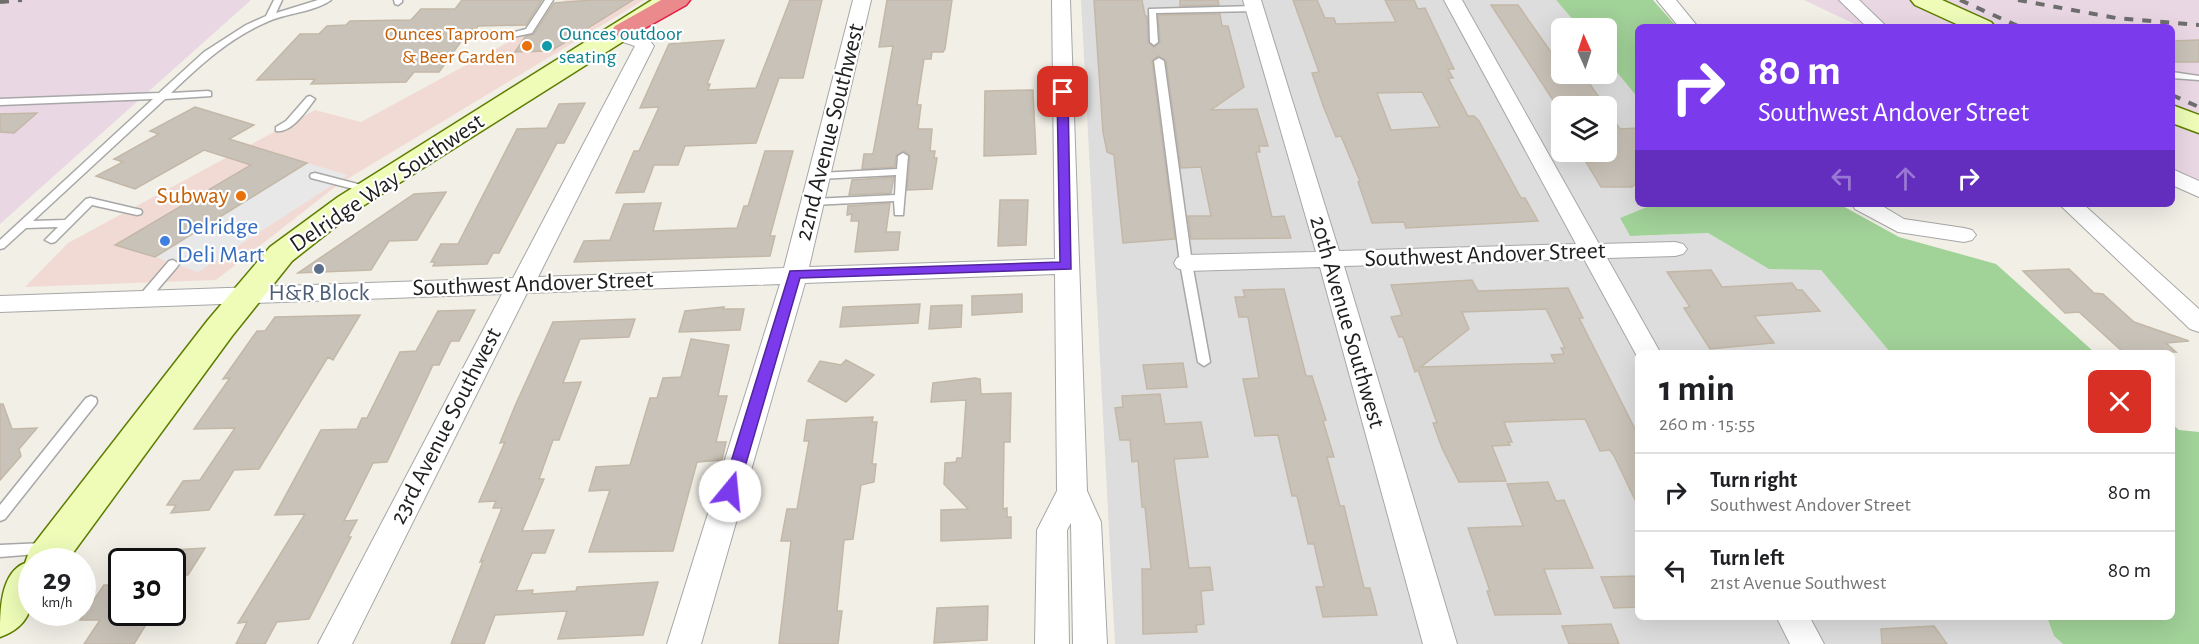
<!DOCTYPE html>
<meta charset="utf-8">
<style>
:root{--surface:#fff;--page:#f6f6f6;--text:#202124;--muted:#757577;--line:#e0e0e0}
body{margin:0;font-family:"Alegreya Sans",sans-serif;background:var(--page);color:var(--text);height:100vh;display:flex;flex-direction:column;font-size:22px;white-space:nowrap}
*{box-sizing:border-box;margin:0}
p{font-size:20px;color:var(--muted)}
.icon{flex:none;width:33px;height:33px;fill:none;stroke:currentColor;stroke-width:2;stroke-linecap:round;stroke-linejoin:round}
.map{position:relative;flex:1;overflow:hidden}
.details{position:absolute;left:1635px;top:350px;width:540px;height:270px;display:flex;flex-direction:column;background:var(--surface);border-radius:9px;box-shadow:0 6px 24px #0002}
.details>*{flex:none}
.hud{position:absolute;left:1635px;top:24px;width:540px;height:183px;border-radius:9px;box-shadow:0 6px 24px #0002;background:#7c3aed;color:#fff;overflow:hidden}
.needle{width:39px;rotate:357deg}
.tools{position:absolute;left:1551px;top:18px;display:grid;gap:12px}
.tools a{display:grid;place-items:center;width:66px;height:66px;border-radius:9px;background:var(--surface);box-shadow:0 6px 24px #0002;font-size:30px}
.speed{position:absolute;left:18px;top:548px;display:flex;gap:12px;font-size:30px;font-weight:700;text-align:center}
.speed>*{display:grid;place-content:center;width:78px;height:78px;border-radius:50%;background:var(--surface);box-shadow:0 6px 24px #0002;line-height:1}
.speed small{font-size:15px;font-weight:400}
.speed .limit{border:3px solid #111;border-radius:9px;background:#fff;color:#111}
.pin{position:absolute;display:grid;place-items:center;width:51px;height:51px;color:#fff;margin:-26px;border-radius:12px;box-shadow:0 3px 9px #0006}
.me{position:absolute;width:66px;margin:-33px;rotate:17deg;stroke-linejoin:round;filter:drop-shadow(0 0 4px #0008)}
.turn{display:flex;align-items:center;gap:21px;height:126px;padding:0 24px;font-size:27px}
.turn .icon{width:78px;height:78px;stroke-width:2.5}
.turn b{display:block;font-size:42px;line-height:51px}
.lanes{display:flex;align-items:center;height:57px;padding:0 24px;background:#0003;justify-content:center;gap:30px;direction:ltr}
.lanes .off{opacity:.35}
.round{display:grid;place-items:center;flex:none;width:63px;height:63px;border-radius:9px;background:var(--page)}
.summary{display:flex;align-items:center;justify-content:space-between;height:102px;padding:0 24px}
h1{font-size:36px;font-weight:700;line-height:45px}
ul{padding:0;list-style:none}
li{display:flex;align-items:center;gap:18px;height:78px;padding:0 24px;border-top:2px solid var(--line)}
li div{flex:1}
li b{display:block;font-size:22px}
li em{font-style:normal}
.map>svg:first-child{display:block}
</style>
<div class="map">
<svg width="2199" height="644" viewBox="0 0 2199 644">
<rect width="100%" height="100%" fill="#f1efe6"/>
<path fill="#dedddd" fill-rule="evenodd" d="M1081 0H1556L1580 28H1562V74H1606L1607 60 1638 98V204H1654L1620 218 1630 236 1708 233 1769 269 1821 270 1890 352H1638V616L2047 617 2054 636 2063 644H1115ZM1562 106H1606V152H1562Z"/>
<path fill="#f2dad4" d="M565 0H644L339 184 216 280 25 287 68 243 315 110 361 122 553 18Z"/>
<path fill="#ead7e4" d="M0 0H251L0 224Z
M1804 0H2199V198L2172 184V27H1861Z"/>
<path fill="#a1d298" d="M1556 0H1653L1677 27H1638V98L1607 60 1606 28H1580Z
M1654 204H1839L1899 237 1996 264 2094 352H1890L1821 270 1769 269 1708 233 1630 236 1620 218Z
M2172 424 2179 430 2199 432V644H2063L2054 636 2047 617 2172 616Z"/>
<path fill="#e8e8e8" d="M307 163 348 175 198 272 155 257Z"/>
<path fill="#c9c2b8" stroke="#c3b8a7" stroke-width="1.5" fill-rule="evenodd" d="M462 0H542L526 25 478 26 476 29H470L439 72H414L406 82 311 84 315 79 257 80 300 34H319L327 26 346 25 350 21 411 20 421 9H455Z
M592 0H633L551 51 515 52 525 37 534 34 554 3Z
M790 0H822L803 78H779L756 143 685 146 678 165H654L644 192 616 193 634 151H639L659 107 640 108 669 44 724 40 707 84H710L708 90 756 88Z
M887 0H952L945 49 943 52H932L931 59H924L917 105H921L918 129H932L930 151H935L934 158H937L932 189 907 190 910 156 904 151 896 156 895 167 862 169 864 154H873L893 46 879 47Z
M1094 0H1142L1145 16H1147L1148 42 1154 47 1160 42 1158 15 1220 14 1222 26H1228L1244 87 1211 110 1257 109 1268 146H1259L1260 152H1256L1272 217 1284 216 1291 238 1191 239 1188 216H1211L1201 167 1181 168 1166 61 1158 56 1152 61 1175 239 1123 243 1114 155 1107 152 1103 132Z
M1180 0H1218L1219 5 1180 6Z
M1293 0H1317L1325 18H1334L1336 24 1396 22 1385 0H1414L1418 9 1425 8 1454 69H1448L1453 78H1448L1468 116H1474L1479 121 1521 198H1525L1538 221 1406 228 1404 222 1372 223 1358 182 1360 181 1341 136 1336 137 1324 108 1312 73 1319 72ZM1422 92 1440 127 1391 130 1377 93Z
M1491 5H1518L1553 55H1562V78L1585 77 1605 106H1562V114Z
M2199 40V62H2172V41Z
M1033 90 1036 154 984 156 985 91Z
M585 103 564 143H557L499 253H493L487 264 433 266 435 262H431L441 244H458L517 129 547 128 559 104Z
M195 107 254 125 229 139 307 163 155 257 115 245 251 165 204 150 135 189 96 176 123 162 114 159 159 134 150 131Z
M1606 109 1620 129 1638 128V182L1632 187H1601L1586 162H1592L1585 152H1606Z
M37 113 14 133 0 132V114Z
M765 151H793L770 236H775L770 256 574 262 584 241 610 240 624 204 661 203 653 231 737 228 744 206H748Z
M894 177 891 193 849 195 852 180Z
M446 192 417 240 389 241 371 270 298 273 414 194Z
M1000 200H1028L1026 245 998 246Z
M890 203 886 232H900L898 250 855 252 859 221H851L852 214 847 215 848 206Z
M2069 269 2094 293 2103 294 2134 322 2189 341 2166 343 2176 352H2123L2079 312 2065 313 2023 271Z
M1711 270 1722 287 1792 283 1797 290H1802L1820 311 1754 316 1774 343 1710 349 1684 308 1690 307 1667 272Z
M1472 280 1478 291 1568 288 1583 318H1579L1638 435V506L1614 456 1610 450 1600 451 1585 419 1504 422 1512 442H1508L1510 445 1492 446 1506 481 1459 482 1442 448 1433 423H1437L1418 370 1415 372 1403 337H1399L1391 317 1402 315 1391 285ZM1546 309 1565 348H1561L1564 354 1551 355 1555 363 1421 367 1469 329 1462 312Z
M1284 289 1306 376H1312L1326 420 1323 421 1334 457H1327L1340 506H1344L1364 588H1370L1377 615 1323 617 1316 587H1324L1314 544H1308L1297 496H1292L1278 435 1255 436 1243 379 1259 378 1248 317H1239L1235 297H1245L1243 290Z
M1022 294V312L972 315V296Z
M920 304 918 323 840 327 843 307Z
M962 305 961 327 929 329 931 306Z
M724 307 723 309H744L740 330 679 332 685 311Z
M475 310 459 341H451L439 365H433L387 462 373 463 344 521 357 520 348 537H351L309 619 277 622 265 644H236L247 622 238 623 305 514 275 515 321 430 357 429 362 418H367L400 352 416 351 438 311Z
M360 315 333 360 328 357 259 469 234 470 209 510 171 513 176 505H167L183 481 200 480 235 428 194 429 230 378 223 379 257 331H265L275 317Z
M635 319 629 337 580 339 563 383 581 382 559 440H553L539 479H544L522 531 554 530 545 553H532L516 591 533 590 532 594 576 591 577 587 658 582 643 635 558 639 567 611 495 615 484 644H451L483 561 480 562 502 508H493L496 501 479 502 505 442 500 443 515 406 553 322Z
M691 339 729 345 718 396H727L716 442H726L722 460 697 462 673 551 589 552 610 490 589 491 596 467 630 465 650 398H657L663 378 681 377Z
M846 360 874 375 846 402 808 381 820 361 841 365Z
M1183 363 1187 387 1147 389 1143 365Z
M975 378 980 379 981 394 1011 393 1010 442H1004L1003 509 1007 508V517H1011V538L941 541V510L968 509 944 484 945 463 956 462 957 458H962L966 400 931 402 933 383Z
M1160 394 1165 424 1201 422 1208 457 1174 459 1189 568 1210 567 1213 590 1201 591 1204 624 1196 625 1197 632 1143 634 1142 569H1151L1145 507H1142L1138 461 1132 462 1130 440H1120L1115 408 1123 407 1122 396Z
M0 404H3L12 429 37 428 19 449 21 456 0 480Z
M873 417 872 422H877L872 464H876L874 482 861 485 853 539 844 540 837 611H842L838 644H779L791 541H781L787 509H797L809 441H804L807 420Z
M1548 482 1556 501 1564 500 1593 568 1544 569 1561 614 1495 615 1487 591H1490L1468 528 1523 526 1507 484Z
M205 548 188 575H172V550Z
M1638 576V607L1614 608 1601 577Z
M104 585H122V612H149L142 623H147L134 644H84L100 620H80Z
M988 606 987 640 934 643 937 608Z
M1611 624 1619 644H1569L1562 626Z
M1934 626 1947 644H1882L1881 629Z"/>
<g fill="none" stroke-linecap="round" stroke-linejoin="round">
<defs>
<path id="lane" d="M274 0H282L276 13 318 0H331C314 12 288 13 269 21 231 37 201 64 171 93L208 91 211 92V96L165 99 33 221 65 220 86 199 90 198 141 210 142 212 141 214 137 215 92 205 55 242 51 243 45 240 58 227 26 228 4 248 0 249V240L153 99 0 105V99L159 93 204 52 246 25 266 16Z
M394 0H402V2L398 5 395 4Z
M545 0H553L532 33 503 39V35L526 29Z
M1254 6 1258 9 1257 11 1156 13 1158 42 1154 45 1150 42 1149 9Z
M1159 58 1164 61 1192 263 1210 362 1204 366 1198 362 1180 263 1154 61Z
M2172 72 2199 76V80L2172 78Z
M310 96 315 99C306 111 292 133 276 131V127L286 121 307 97Z
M903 153 908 156 903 215H895L894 201 813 205 808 202 813 199 895 195 896 175 819 179 814 176 819 173 897 169 898 156Z
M315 173 373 188 374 190 369 193 311 178 310 176 311 174Z
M173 260 179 264 177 267 147 302H139L137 299 139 296 169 261Z
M91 396 96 398 97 401 96 404 5 519 0 521V505L86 398Z
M44 543 49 545 51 549 49 553 0 557V545Z"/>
<path id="street" d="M853 0H871L809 267 1055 259 1052 0H1070L1087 491 1101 522 1107 644H1073L1071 523 1067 530 1069 644H1035L1037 530 1057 491 1055 274 805 283 701 644H667L780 284 527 293 352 644H318L502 294 0 312V296L513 278 635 46 611 38 609 34 611 30C626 26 646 34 654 46L538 277 784 268Z
M1243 0H1261L1339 251 1576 244 1444 0H1462L1599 244 1675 242 1683 244 1687 249 1683 254 1675 256 1607 258 1660 352H1638V358L1584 259 1344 266 1457 644H1423L1320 267 1186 271 1177 268 1174 263 1177 258 1186 255 1316 252Z
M1657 0H1676L1698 27H1679Z
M1839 0H1859L1887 27H1867Z
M2172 169 2199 181V197L2172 185Z
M1852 204H1879L1904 219 1964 228 1972 230 1976 235 1972 240 1964 242 1898 232 1855 209Z
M2059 204H2083L2199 309V332L2190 329Z
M1776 616H1809L1824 644H1790Z"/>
<path id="secondary" d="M652 0H679L627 39 358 209 292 261 232 336 67 561H32C32 595 39 623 0 637 0 611 0 573 25 563L30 549 208 320 270 247 338 197Z
M1911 0H1942L1991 22 1995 27H1963L1915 5Z
M2172 105 2199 115V133L2172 123Z"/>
<path id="highway" d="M661 0H690L686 5 631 36 623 38 615 36 611 31 615 26Z"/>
</defs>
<use href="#lane" stroke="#a7a7a7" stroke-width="3"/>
<use href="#street" stroke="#a7a7a7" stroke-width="2"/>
<use href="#secondary" stroke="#5d7d00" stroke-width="3"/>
<use href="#highway" stroke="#e31e44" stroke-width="3"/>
<use href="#lane" fill="#fff" fill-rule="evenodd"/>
<use href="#street" fill="#fff" fill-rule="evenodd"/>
<use href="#secondary" fill="#eefcb8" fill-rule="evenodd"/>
<use href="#highway" fill="#eb8a8d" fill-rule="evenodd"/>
<path stroke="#6e6e6e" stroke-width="4" stroke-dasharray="9 9" stroke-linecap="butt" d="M1960 0 2020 27
M2018 0 2116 18 2199 25
M0 2 22 0
M2172 95 2199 107"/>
</g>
<path fill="#7c3aed" stroke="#51269a" stroke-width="1.5" d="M1063 88 1068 92 1071 269 800 278 738 491 730 497 725 495 722 491 790 271 1060 262 1057 92Z"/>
<g fill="#e8710a" stroke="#fff" stroke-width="2">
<circle cx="527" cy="46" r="6"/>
<circle cx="241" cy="196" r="6"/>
</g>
<circle fill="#0f9aa8" stroke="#fff" stroke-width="2" cx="547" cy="46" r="6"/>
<circle fill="#3f7fe0" stroke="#fff" stroke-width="2" cx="165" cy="241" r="6"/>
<circle fill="#5c6f8a" stroke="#fff" stroke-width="2" cx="319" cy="269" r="6"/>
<g text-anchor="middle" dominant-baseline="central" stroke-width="4.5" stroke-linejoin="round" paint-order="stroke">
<g font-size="20" fill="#c56008" stroke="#fff" text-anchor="end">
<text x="515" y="34">Ounces Taproom<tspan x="515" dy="23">&amp; Beer Garden</tspan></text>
</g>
<g font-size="20" fill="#0d838f" stroke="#fff" text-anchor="start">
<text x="559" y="34">Ounces outdoor<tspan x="559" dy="23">seating</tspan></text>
</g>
<g font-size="24" fill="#202020" stroke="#fff">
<text transform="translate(830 132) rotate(-76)">22nd Avenue Southwest</text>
<text transform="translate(387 183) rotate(-34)">Delridge Way Southwest</text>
<text transform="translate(1485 255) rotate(-2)">Southwest Andover Street</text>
<text transform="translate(533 284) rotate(-2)">Southwest Andover Street</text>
<text transform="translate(1347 322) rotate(74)">20th Avenue Southwest</text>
<text transform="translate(446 426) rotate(-63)">23rd Avenue Southwest</text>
</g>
<g font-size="24" fill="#c56008" stroke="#fff" text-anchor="end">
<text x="229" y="196">Subway</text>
</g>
<g font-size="24" fill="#366cbe" stroke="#fff" text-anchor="start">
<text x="177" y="227">Delridge<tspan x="177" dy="28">Deli Mart</tspan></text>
</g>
<g font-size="24" fill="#4e5e75" stroke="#fff">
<text x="319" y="293">H&amp;R Block</text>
</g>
</g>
</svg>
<div class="tools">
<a><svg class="needle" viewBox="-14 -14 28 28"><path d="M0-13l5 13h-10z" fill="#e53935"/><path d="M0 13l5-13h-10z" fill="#757577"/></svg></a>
<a><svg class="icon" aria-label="layers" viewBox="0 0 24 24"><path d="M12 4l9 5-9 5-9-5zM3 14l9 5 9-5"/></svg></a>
</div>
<div class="speed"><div>29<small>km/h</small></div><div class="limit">30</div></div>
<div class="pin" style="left:1063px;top:92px;background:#d93025"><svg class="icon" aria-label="arrive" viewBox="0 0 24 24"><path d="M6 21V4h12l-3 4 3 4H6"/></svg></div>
<svg class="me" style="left:730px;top:491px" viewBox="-20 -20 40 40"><circle r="19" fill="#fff"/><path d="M0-13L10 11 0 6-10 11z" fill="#7c3aed"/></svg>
<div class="hud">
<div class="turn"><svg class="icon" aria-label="right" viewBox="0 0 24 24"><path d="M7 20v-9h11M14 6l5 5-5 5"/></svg><div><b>80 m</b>Southwest Andover Street</div></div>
<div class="lanes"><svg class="icon off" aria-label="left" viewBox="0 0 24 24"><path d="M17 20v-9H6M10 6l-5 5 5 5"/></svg><svg class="icon off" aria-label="ahead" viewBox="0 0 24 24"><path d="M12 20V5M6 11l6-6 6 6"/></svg><svg class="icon" aria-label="right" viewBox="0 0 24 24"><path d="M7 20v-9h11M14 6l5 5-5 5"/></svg></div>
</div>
<section class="details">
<div class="summary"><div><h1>1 min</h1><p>260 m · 15:55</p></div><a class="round" style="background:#d93025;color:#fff"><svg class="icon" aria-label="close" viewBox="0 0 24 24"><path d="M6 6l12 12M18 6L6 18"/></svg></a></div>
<ul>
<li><svg class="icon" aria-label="right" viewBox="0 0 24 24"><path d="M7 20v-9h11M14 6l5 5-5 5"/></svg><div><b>Turn right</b><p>Southwest Andover Street</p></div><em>80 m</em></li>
<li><svg class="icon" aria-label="left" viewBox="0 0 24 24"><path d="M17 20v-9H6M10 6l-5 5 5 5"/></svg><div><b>Turn left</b><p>21st Avenue Southwest</p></div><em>80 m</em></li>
</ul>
</section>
</div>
